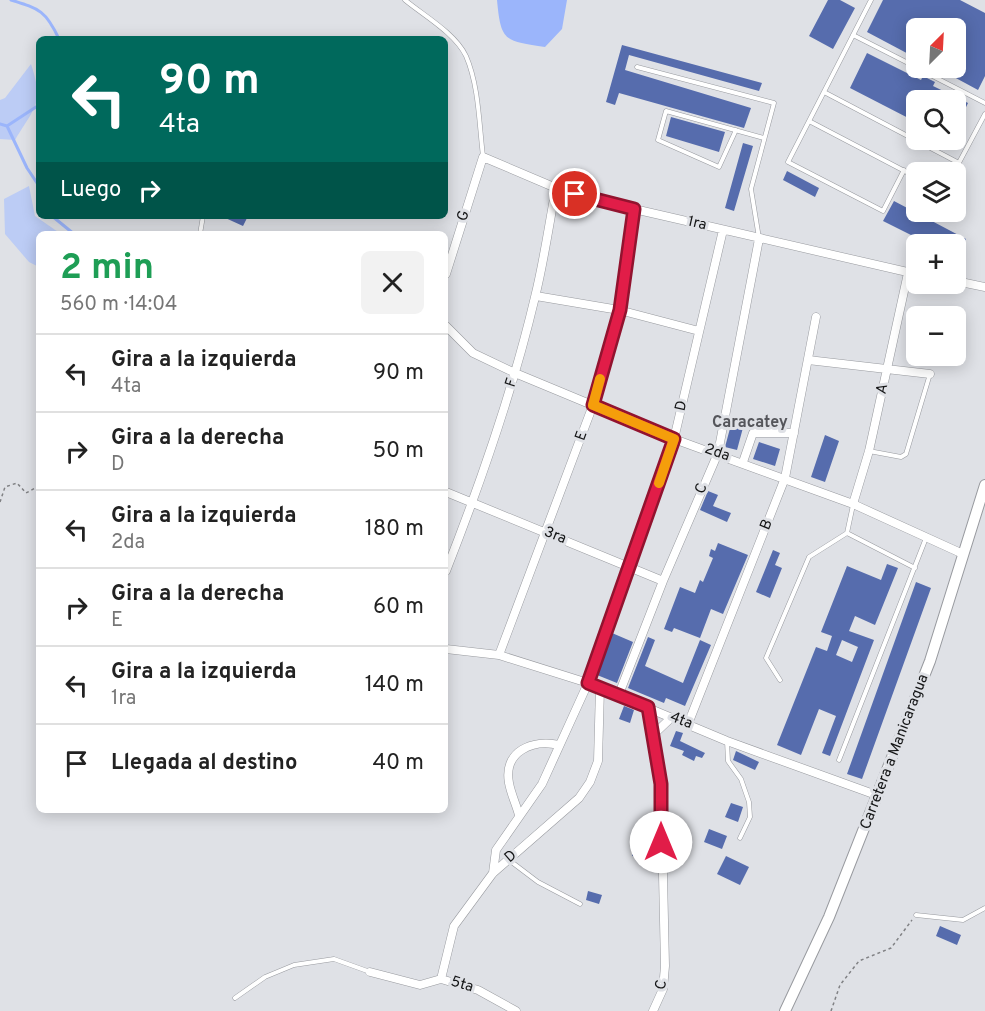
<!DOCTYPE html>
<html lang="es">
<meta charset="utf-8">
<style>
:root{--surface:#fff;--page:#f2f2f2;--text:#222;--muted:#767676;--line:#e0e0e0}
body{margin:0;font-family:Overpass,sans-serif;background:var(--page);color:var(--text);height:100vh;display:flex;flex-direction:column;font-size:22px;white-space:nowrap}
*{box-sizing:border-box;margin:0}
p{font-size:20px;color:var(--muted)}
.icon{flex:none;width:33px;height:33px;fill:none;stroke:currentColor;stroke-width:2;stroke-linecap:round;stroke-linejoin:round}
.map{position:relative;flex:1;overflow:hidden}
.drawer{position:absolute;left:36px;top:231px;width:412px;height:582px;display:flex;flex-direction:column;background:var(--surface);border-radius:9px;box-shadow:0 3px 15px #0003}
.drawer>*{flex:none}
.hud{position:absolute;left:36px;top:36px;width:412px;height:183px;border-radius:9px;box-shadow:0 3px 15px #0003;background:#00695c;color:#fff;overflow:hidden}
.needle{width:39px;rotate:24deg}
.fabs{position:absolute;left:906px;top:18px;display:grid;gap:12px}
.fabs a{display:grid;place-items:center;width:60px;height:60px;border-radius:9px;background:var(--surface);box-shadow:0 3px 15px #0003;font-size:30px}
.pin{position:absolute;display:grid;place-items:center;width:51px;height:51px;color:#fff;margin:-26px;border:3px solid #fff;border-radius:50%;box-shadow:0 2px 6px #0007}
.me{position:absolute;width:66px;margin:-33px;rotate:0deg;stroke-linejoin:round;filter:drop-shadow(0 0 4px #0008)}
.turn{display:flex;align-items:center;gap:21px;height:126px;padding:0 24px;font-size:27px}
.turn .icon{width:78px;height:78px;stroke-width:2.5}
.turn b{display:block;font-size:42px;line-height:51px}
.then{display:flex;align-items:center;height:57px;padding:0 24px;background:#0003;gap:12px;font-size:22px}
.round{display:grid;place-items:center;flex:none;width:63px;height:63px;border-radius:9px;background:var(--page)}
.overview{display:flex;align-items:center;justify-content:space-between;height:102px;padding:0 24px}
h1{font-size:36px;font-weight:700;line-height:45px;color:#1e9e55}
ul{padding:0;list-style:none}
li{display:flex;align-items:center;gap:18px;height:78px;padding:0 24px;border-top:2px solid var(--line)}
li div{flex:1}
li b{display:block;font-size:22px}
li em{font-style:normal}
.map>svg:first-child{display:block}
</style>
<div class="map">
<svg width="985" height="1011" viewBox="0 0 985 1011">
<rect width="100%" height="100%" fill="#dfe1e6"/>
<path fill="#bcccf5" d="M31 64C44 104 36 105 15 140L0 139V100L5 98Z
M29 186 35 216 61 234H39V267L29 262 5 234 4 199Z"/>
<path fill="#9bb5fb" d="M497 0H567L562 29 545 47C505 40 501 43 497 0Z"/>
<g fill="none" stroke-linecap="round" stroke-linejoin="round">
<path stroke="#9bb5fb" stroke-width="3" d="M11 0C40 9 46 11 59 39
M0 124 7 126 39 105
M7 126 27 168 39 186
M52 216 74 234"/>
</g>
<path fill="#566cad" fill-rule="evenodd" d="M828 0H840L855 8 833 49 809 36Z
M883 0H960L985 13V76L978 90 941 70 939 74 927 69 956 68V28H916V58L867 32Z
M622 45 762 83 759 91 629 55 625 70 751 108 744 128 619 93 615 105 606 102Z
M867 53 921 80 923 76 935 82 933 86 968 103 956 128V100H916V122L850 88Z
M671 117 725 132 719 152 666 136Z
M743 143 753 146 734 211 725 208Z
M787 171 819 188 815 197 783 180Z
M894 201 966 239 956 259V244H929L883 221Z
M221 216H248L243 226Z
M732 421 744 424 737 450 725 447Z
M825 435 839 441 825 482 811 477Z
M759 442 780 449 775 466 753 459Z
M708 491 718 495 713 506 731 513 727 522 700 510Z
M718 543 748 555 723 614 711 609 700 638 674 628 672 632 664 629 680 587 695 593 700 580 703 582 713 558 709 556 711 549 715 551Z
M773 550 780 553 775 565 782 568 770 598 756 592Z
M887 564 898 568 875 625 855 616 849 631 874 640 830 756 822 753 836 716 819 709 801 755 777 745 816 647 827 651 832 636 821 632 847 566 881 580ZM842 640 858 647 852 662 836 655Z
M916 582 931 588 862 779 847 774Z
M612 633 633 642 617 683 597 675Z
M648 637 655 640 645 666 683 683 700 640 711 645 685 706 666 698 664 703 628 688Z
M624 706 634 710 630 723 619 719Z
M676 731 683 733 680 741 705 753 702 758 696 756 694 761 682 755 684 751 670 746Z
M736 751 759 762 755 770 733 760Z
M731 803 743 807 738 822 725 817Z
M709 829 727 836 722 849 704 842Z
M632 842H648L647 857 632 856Z
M726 856 749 867 740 885 717 874Z
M588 891 602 895 599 904 586 900Z
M940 926 961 935 957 945 936 936Z"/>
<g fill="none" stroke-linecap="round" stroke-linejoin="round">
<defs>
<path id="lane" d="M405 0C423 15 455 33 466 56 479 86 479 124 483 156
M871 0 788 162 883 211 904 170
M853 35 916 67
M637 67 774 103 751 189 759 238
M917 68 985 103
M824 92 959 163
M809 121 916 177
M736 130 719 167 658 140 666 111 764 138
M954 172 985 114
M200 234 203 216
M869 451 901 457 906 454 930 374
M847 533 853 505
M780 680 766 658 809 557 847 533 915 568
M727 741 728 761 741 779 749 802 750 817 740 838
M839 760 926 538
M509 860 538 882 580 904
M916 915 963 920 985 908
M235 998 265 977 294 965 334 959 370 972"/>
<path id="street" d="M446 274 483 157 556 188 634 209 916 274
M956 281 985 287
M536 296 619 310 699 331
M446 326 473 353 515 373 674 439 853 504 963 554
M808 360 930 374
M743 462 753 433H794
M446 492 663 581
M853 504 869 451 908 273
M446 571C481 482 513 390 535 297 544 261 549 224 556 188
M446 649 499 655 588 683 727 741 879 796
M499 655 593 405 619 310 634 209
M619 694 663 581 718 453 759 239
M649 707 661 784 665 966 663 989 653 1011
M688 724 785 478 816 317
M654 734 671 718
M519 815C516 804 511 794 509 783 503 751 533 739 559 745
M493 873 496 850 542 784 588 683 674 439 723 230
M370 972 420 985 441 979 478 990 516 1011
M441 979 454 926 493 873 579 798 590 782 598 761 600 688"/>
<path id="secondary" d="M785 1011 829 917 930 661 985 485"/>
</defs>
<use href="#lane" stroke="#989a9f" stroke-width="5"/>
<use href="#street" stroke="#989a9f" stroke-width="9"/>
<use href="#secondary" stroke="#989a9f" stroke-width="12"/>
<path stroke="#808184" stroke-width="1.5" stroke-dasharray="3 3" stroke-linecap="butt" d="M0 502 5 487 17 483 26 493 39 486
M831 1011 840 985 859 961 891 948 912 920"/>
<use href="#lane" stroke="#fff" stroke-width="4"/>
<use href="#street" stroke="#fff" stroke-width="8"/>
<use href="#secondary" stroke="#fff" stroke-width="10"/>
</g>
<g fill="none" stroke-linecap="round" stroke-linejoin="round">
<defs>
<path id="route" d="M575 194 634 209 620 310 593 405 674 439 588 683 648 707 661 784V842"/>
</defs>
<use href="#route" stroke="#92132f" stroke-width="15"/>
<use href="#route" stroke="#e11d48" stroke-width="10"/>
<path stroke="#f59e0b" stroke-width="10" d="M600 379 593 405 674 439 659 483"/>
</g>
<g text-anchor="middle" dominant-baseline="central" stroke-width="6" stroke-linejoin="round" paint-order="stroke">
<g font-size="15" fill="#141516" stroke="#dfe1e6">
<text transform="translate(464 216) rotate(-72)">G</text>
<text transform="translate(697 224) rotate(13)">1ra</text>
<text transform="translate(512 383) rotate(-72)">F</text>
<text transform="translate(883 389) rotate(-78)">A</text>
<text transform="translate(682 406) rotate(-77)">D</text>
<text transform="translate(582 436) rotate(-70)">E</text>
<text transform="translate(717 453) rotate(19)">2da</text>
<text transform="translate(702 489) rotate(-67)">C</text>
<text transform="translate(767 525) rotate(-68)">B</text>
<text transform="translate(555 536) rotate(22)">3ra</text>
<text transform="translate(681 721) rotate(22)">4ta</text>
<text transform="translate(895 752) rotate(-69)">Carretera a Manicaragua</text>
<text transform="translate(511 857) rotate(-41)">D</text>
<text transform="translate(462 985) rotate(17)">5ta</text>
<text transform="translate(662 985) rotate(-77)">C</text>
</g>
<g font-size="16" font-weight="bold" fill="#55565b" stroke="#dfe1e6">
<text x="750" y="423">Caracatey</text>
</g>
</g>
</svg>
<div class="fabs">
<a><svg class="needle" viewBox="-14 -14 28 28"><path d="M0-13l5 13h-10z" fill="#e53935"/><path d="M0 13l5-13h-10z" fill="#767676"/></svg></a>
<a><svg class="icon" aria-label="search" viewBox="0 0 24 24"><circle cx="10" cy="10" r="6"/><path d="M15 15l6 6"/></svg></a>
<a><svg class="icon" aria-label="layers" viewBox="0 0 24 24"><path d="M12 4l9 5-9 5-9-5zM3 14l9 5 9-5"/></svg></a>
<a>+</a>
<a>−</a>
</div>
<div class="pin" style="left:575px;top:194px;background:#d93025"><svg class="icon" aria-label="arrive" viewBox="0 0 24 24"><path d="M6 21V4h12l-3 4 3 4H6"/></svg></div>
<svg class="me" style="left:661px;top:842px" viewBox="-20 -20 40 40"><circle r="19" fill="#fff"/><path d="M0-13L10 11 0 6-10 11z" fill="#e11d48"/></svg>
<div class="hud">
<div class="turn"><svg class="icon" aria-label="left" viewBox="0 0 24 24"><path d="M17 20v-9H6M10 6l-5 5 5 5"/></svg><div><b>90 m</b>4ta</div></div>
<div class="then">Luego<svg class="icon" aria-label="right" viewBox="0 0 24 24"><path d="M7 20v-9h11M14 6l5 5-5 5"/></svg></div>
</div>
<section class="drawer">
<div class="overview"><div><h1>2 min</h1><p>560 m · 14:04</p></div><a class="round"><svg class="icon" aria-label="close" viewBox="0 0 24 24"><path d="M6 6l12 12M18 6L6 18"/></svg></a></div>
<ul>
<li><svg class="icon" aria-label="left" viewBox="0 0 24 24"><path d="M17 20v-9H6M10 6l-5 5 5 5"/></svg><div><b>Gira a la izquierda</b><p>4ta</p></div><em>90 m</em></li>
<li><svg class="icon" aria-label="right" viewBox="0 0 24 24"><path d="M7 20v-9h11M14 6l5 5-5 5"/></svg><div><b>Gira a la derecha</b><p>D</p></div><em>50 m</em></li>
<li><svg class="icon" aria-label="left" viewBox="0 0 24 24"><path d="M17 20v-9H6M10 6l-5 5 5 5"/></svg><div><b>Gira a la izquierda</b><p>2da</p></div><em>180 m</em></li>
<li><svg class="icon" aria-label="right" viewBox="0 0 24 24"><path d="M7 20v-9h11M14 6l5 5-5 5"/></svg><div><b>Gira a la derecha</b><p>E</p></div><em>60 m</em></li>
<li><svg class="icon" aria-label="left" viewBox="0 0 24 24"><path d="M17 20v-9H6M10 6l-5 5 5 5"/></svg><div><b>Gira a la izquierda</b><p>1ra</p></div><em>140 m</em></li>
<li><svg class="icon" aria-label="arrive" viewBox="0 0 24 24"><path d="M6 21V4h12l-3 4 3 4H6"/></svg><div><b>Llegada al destino</b></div><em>40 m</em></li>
</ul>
</section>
</div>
